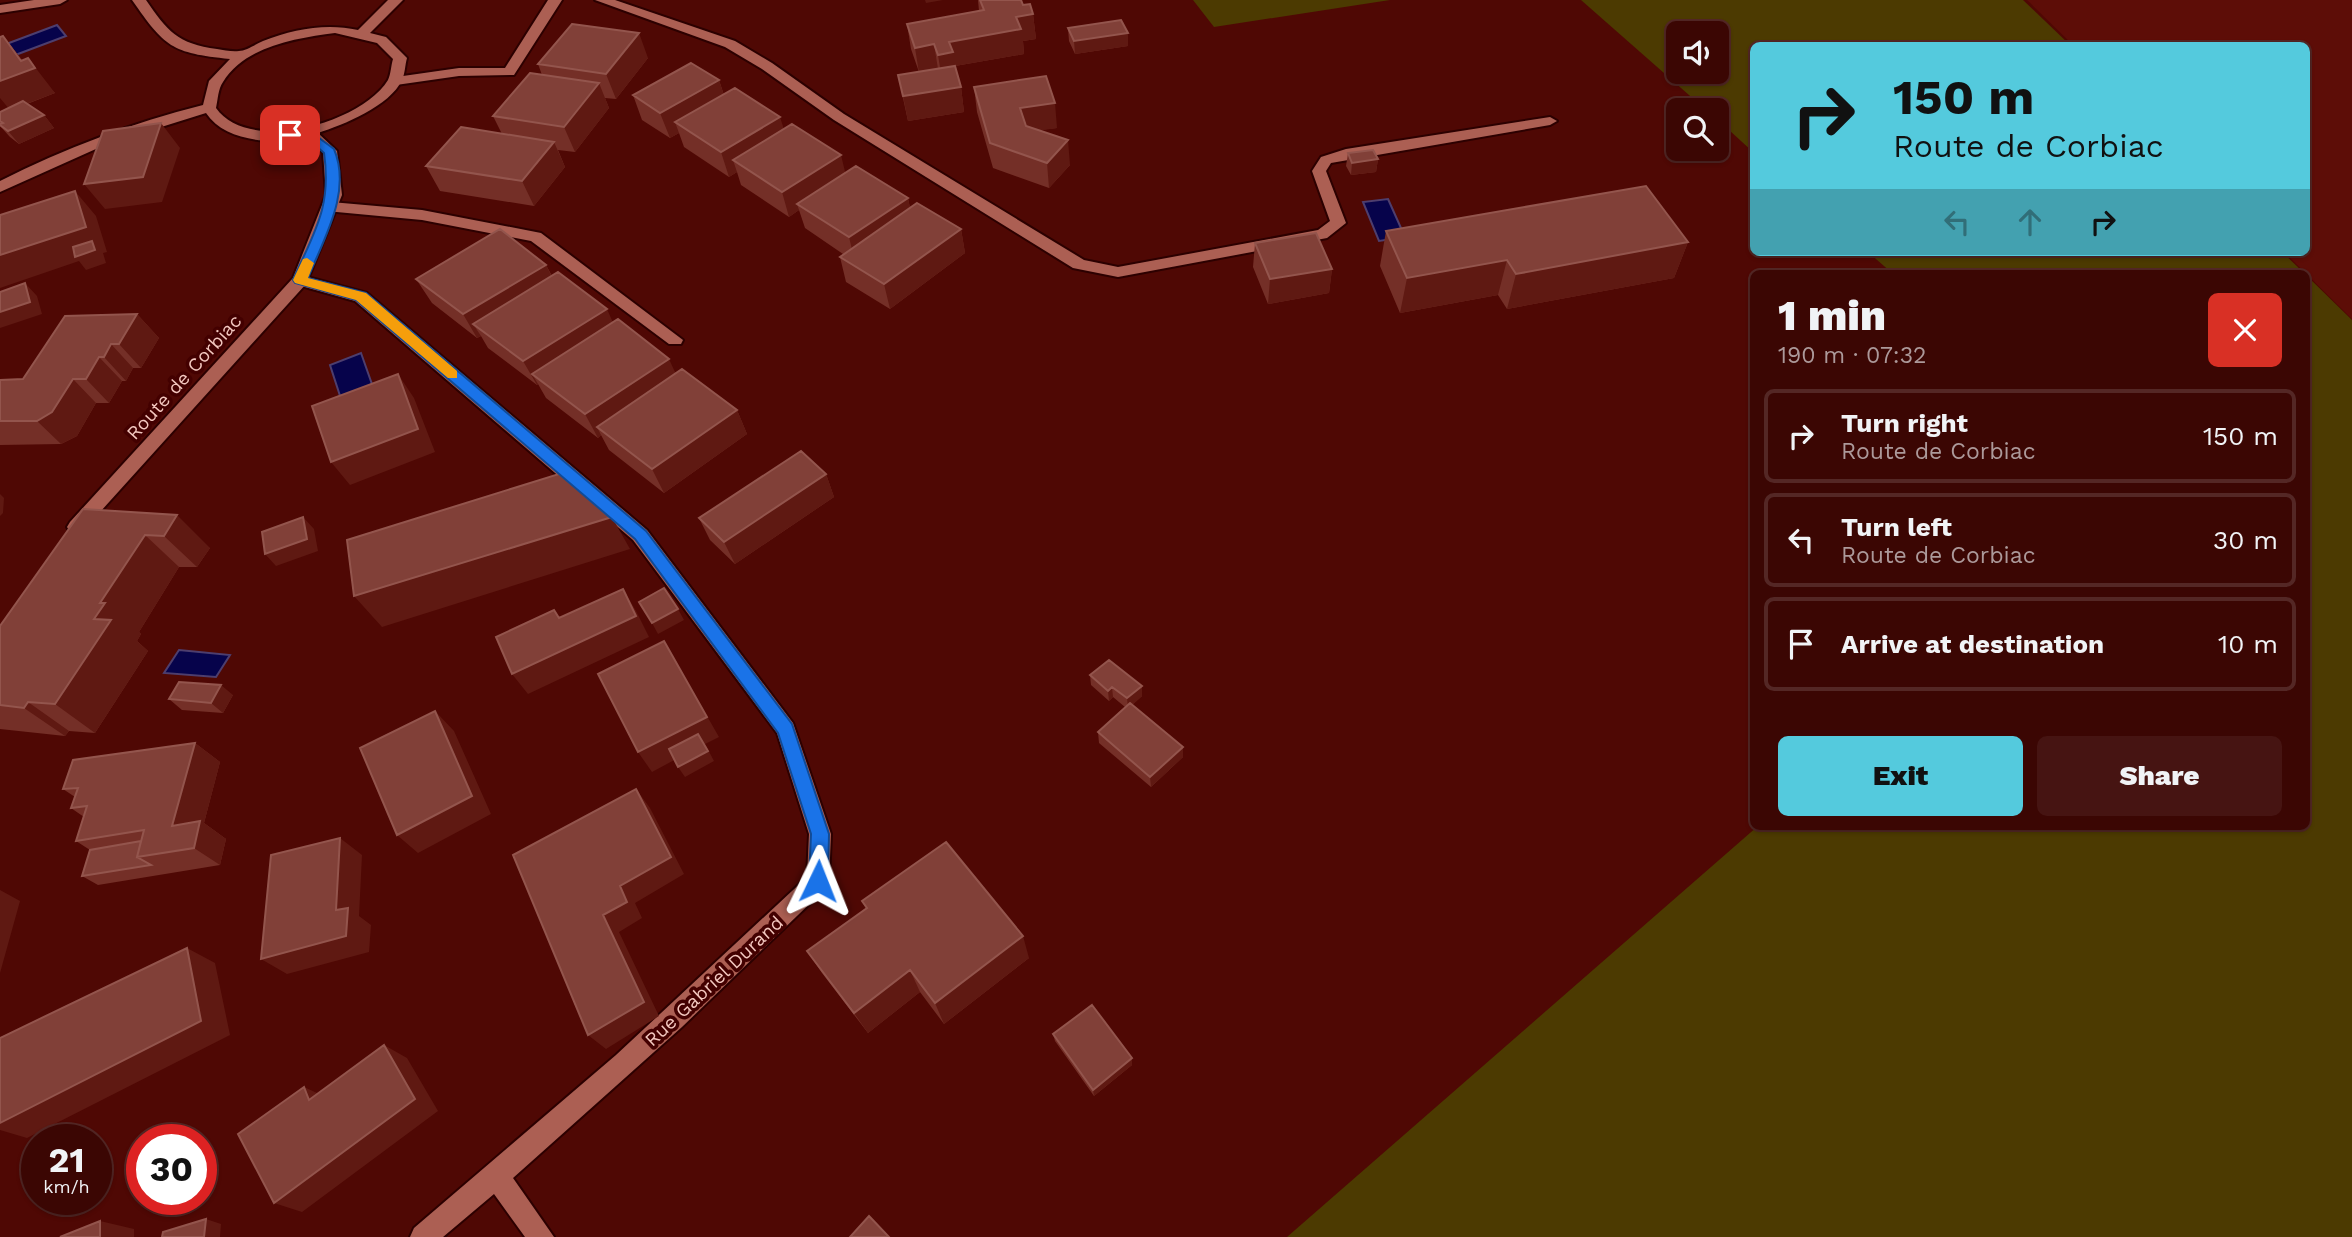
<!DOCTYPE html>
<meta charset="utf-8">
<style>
:root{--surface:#3b0603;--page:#461412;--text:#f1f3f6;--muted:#ac999a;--line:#542725;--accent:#54cadd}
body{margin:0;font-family:"Work Sans",sans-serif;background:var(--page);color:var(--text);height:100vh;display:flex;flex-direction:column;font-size:26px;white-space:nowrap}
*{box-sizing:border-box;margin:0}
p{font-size:23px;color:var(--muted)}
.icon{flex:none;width:38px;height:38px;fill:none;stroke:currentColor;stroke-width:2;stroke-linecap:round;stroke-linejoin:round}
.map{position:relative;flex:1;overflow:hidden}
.panel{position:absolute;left:1750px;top:270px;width:560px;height:560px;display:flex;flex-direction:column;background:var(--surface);border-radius:10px;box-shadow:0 2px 5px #0004,0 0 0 2px var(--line)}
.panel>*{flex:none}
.guide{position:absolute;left:1750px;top:42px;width:560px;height:214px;border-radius:10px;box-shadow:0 2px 5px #0004,0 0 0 2px var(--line);background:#54cadd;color:#111;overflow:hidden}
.fabs{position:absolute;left:1666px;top:21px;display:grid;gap:14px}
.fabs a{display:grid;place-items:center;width:63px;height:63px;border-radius:10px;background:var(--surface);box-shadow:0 2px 5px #0004,0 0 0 2px var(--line);font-size:35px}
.speed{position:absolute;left:21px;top:1124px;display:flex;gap:14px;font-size:35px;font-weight:700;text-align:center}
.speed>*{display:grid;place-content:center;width:91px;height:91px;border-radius:50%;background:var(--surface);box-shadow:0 2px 5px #0004,0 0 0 2px var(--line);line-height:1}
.speed small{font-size:18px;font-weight:400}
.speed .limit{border:10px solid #d22;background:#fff;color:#111}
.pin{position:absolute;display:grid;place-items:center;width:60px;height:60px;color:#fff;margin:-30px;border-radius:14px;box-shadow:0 4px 10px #0006}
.me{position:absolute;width:77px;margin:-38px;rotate:2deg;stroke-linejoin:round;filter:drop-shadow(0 0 5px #0008)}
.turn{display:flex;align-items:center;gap:24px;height:147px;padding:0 28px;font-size:32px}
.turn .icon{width:91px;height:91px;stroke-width:2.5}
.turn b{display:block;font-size:49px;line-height:60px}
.lanes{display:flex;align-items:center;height:66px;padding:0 28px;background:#0003;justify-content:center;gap:35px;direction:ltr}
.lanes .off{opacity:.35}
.round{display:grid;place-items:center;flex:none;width:74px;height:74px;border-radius:10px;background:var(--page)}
.summary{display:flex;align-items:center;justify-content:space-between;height:119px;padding:0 28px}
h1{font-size:42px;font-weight:800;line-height:52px}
.primary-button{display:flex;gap:14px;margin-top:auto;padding:14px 28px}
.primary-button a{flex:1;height:80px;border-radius:10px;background:var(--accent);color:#111;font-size:28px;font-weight:800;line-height:80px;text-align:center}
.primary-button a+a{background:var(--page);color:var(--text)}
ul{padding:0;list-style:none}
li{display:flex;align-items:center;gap:21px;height:94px;margin:0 14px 10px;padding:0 14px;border:4px solid var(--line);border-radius:10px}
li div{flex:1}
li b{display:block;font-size:26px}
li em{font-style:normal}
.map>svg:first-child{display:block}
</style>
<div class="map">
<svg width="2352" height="1237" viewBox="0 0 2352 1237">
<rect width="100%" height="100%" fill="#4f0804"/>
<path fill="#5d0d07" d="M2027 0H2352V319L2284 252H2306V46L2073 45Z"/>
<path fill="#4c3a01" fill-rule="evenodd" d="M1193 0H1390L1214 27Z
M1581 0H2023L2070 45 1754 46 1753 152 1717 119V110H1706ZM1678 33H1717V72H1678Z
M1868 252H2282L2304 273H1892Z
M2307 276 2352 320V1237H1287L1758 826H2306Z"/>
<path fill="#06034b" stroke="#4d3e6e" stroke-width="2" d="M57 25 66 36 10 57 1 46Z
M1388 199 1405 237 1379 241 1363 202Z
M361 353 374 390 342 402 330 365Z
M179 650 230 655 216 677 164 673Z"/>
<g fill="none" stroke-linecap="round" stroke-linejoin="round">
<defs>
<path id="service" d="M34 0H67L60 4 0 13V5Z
M548 0H562L514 75 459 76 396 85 389 81 396 77 459 68H505Z
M595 0H615L735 41 772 63 844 114 1084 260 1118 267 1318 230 1330 221 1312 171 1321 157 1346 149 1550 117 1557 121 1550 125 1331 163 1326 171 1346 223 1327 238 1118 277 1073 268 834 120 762 69 725 47Z"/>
<path id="minor" d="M331 202 422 210 541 233 683 340 681 344H669L531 241 422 220 326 211 323 207 326 203Z
M300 275 367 293 647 530 793 723 831 834 829 881 826 888 682 1027 513 1178 554 1237H525L494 1194 443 1237H410L414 1228 616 1055 807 877 809 834 777 733 633 540 355 301 294 284 292 280Z"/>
<path id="tertiary" d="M132 0H146C167 31 178 44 217 49 224 50 232 52 239 51 246 51 256 44 263 41 294 29 326 23 358 30L388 0H403L370 33 386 37 407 58C405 65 405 74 402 80 390 106 343 125 318 133L337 151 342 195 306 284 82 532 76 534 70 532 67 527 70 522 293 278 326 195 323 152 305 137C274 145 225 142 206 113L107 144 0 192V181C65 148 132 123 203 105L209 81 230 59C171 53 165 47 132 0ZM335 33 377 43 393 59C391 65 391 74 388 80 362 123 249 155 216 108 218 99 218 89 223 82 245 46 297 38 335 33Z"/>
</defs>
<use href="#service" stroke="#2c0000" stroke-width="4"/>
<use href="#minor" stroke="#2c0000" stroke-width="4"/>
<use href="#tertiary" stroke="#2c0000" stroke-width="4"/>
<use href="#service" fill="#ac5f53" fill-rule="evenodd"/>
<use href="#minor" fill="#ac5f53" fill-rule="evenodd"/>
<use href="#tertiary" fill="#ac5f53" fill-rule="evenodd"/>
</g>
<path fill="#742f27" d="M978 0H1021L1023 5 1033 14 1036 39 1023 41 1024 54 955 66 961 87 964 112 908 121 898 75 919 72 911 49 907 24 979 11Z
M1068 28 1128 33V46L1075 54 1069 41Z
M3 36 22 60 55 93 27 104 44 115 54 128 19 144 10 137 0 126V112L8 108Z
M648 58 616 99 605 98 609 108 575 152 558 150 565 167 534 206 440 191 426 166 502 134 493 116 542 75 538 64Z
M719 80 724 95 784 129 845 173 908 198 910 208 961 229 965 253 890 309 846 282 840 257 843 254 805 228 799 210 789 217 741 185 737 172 729 177 684 147 679 133 670 138 642 120 633 95Z
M974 87 1057 128 1039 130 1070 165 1049 188 993 168 977 112Z
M1348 153 1378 159 1376 172 1351 175 1346 166Z
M1386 231 1688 242 1674 278 1507 309 1498 295 1400 313 1380 266Z
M1255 243 1332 269 1329 293 1268 304 1253 267Z
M546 265 552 276 613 322 676 373 737 410 747 434 664 493 609 450 601 435 598 438 546 398 538 384 537 385 488 348 481 336 477 338 432 303 416 279Z
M137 314 159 338 141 368H133L126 381H122L109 403H96L77 436 61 444 0 445V380L23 379Z
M826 474 834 497 735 564 710 540 699 518Z
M83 509 210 548 197 567H179L139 632 141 634 137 641 148 651 95 733 69 731 65 736 0 729V626Z
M1090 675 1142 696 1132 705 1183 757 1151 787 1099 743 1098 732 1125 707 1113 697 1109 701 1091 685Z
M233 695 223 713 182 710 169 699Z
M195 743 220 762 204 823 226 839 220 865 98 885 82 876 90 850 76 841 84 817 71 808 75 797 63 789Z
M862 901 1029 958 944 1024 920 992 868 1033 822 973 807 951 866 909Z
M1053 1034 1132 1058V1065L1094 1096 1055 1041Z"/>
<path fill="#5f1912" d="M925 0H943L926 3Z
M1033 14 1036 39 1023 41 1024 54 955 66 942 80 938 55 949 42 1016 17Z
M639 33 648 58 616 99 606 74Z
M1128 33V46L1075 54 1074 41Z
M3 36 23 61 28 58 55 93 10 110 0 98V81Z
M934 44 938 69 919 73 915 48Z
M719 80 727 105 675 122 679 133 670 138 660 113Z
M599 83 609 108 575 152 564 127Z
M961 87 964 112 908 121 903 96Z
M1055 103 1057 128 1023 133 1020 108Z
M44 115 54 128 19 144 8 131Z
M780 117 788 142 733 160 737 172 729 177 721 152Z
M161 123 180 148 162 202 105 209 84 184Z
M1068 140 1070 165 1049 188 1047 163Z
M554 142 565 167 534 206 522 181Z
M841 155 847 180 797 204 799 210 789 217 782 192Z
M1378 159 1376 172 1351 175 1352 163Z
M75 191 96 216 107 252 103 253 106 263 86 270 79 261 0 288V255Z
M908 198 913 223 855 262 849 237Z
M961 229 965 253 890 309 884 284Z
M1688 242 1674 278 1507 309 1516 274Z
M1507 260 1498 295 1400 313 1407 278Z
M546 265 558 289 473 324 481 336 477 338 463 314Z
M1332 269 1329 293 1268 304 1270 279Z
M25 283 37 296 42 314 0 328V312Z
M607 309 618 334 532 374 538 384 537 385 523 361Z
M137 314 159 338 141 368 119 344Z
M111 344 133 368 126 381 104 357Z
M99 357 122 381 109 403 86 379Z
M669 359 680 383 597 427 601 435 598 438 585 414Z
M398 374 414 398 435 452 350 485 331 462Z
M73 379 96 403 77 436 61 444 37 421Z
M737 410 747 434 664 493 652 469Z
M826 474 834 497 735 564 724 542Z
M0 494 4 498 3 513 0 516Z
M177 515 210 548 197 567 164 536Z
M303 517 314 529 318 551 276 566 265 554Z
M612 517 630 549 382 627 354 596Z
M145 535 179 567 139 632 141 634 137 641 148 651 95 733 55 704 100 603Z
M623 589 636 611 649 637 528 694 512 674Z
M678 609 684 620 658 634 652 623Z
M664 641 719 737 705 744 714 761 685 777 678 767 704 744 652 772 638 752Z
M221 685 233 695 223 713 211 703Z
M1142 686V696L1128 709 1127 698Z
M1112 687 1113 697 1109 701 1108 691Z
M28 702 69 731 65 736 24 708Z
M435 711 454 731 491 814 418 853 397 835Z
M195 743 220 762 204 823 226 839 220 865 194 848 172 826Z
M1183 747V757L1151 787 1150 777Z
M636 789 650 808 684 874 635 903 642 918 619 932 659 1016 606 1049 588 1035 603 915 620 886Z
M340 838 362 855 359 916 371 925 369 952 287 974 261 959 336 910Z
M0 890 20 901 0 973Z
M1023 936 1029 958 944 1024 935 1003Z
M187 948 215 963 230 1035 27 1138 0 1130V1123Z
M910 970 920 992 868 1033 854 1013Z
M384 1045 407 1058 438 1111 302 1212 274 1203Z
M1132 1058V1065L1094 1096 1093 1090Z
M304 1087 330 1099 309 1100Z
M206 1219 221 1224 220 1237H204Z
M100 1221 134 1229V1237H100Z"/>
<path fill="#814038" stroke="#93554d" stroke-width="2" d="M980 0H1021L1023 5 1030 4 1033 14 1016 17 1021 29 949 42 953 52 938 55 934 44 915 48 907 24 984 10Z
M1121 20 1128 33 1074 41 1068 28Z
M572 24 639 33 606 74 538 64Z
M3 36 21 61 28 58 35 68 0 81V37Z
M691 63 719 80 660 113 633 95Z
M955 66 961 87 903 96 898 75Z
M530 73 599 83 564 127 493 116Z
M1046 76 1055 103 1020 108 1026 126 1068 140 1047 163 990 143 974 87Z
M735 88 780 117 721 152 675 122Z
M23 101 44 115 8 131 0 125V124L3 123 0 121V112Z
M161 123 143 177 84 184 103 131Z
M792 124 841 155 782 192 733 160Z
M461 127 554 142 522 181 426 166Z
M1373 150 1378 159 1352 163 1348 153Z
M856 166 908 198 849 237 797 204Z
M1646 186 1688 242 1516 274 1507 260 1407 278 1386 231Z
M75 191 86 227 0 255V215Z
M917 203 961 229 884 284 840 257Z
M500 229 546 265 463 314 416 279Z
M1316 233 1332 269 1270 279 1255 243Z
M92 241 95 250 75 257 73 247Z
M558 272 607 309 523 361 473 324Z
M25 283 30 302 0 312V292Z
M137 314 119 344H111L104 357H99L86 379H73L52 412 37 421H0V380L23 379 65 316Z
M618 319 669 359 585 414 532 374Z
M682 369 737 410 652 469 597 427Z
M398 374 418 429 331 462 312 406Z
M801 451 826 474 724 542 699 518Z
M562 473 612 517 354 596 347 540Z
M83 509 177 515 164 536 145 535 100 603H105L94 619 111 620 55 704 28 702 24 708 0 705V626Z
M303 517 307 539 265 554 262 532Z
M664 588 678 609 652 623 639 602Z
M623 589 636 616 512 674 496 637 554 610 559 618Z
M664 641 707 717 638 752 598 674Z
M1109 660 1142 686 1127 698 1112 687 1108 691 1090 675Z
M179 682 221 685 211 703 169 699Z
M1130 703 1183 747 1150 777 1098 732Z
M435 711 472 796 397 835 360 748Z
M698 734 708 751 678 767 669 749Z
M195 743 172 826 200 821 194 848 137 857 144 830 76 841 87 806 71 808 78 788 63 789 73 760Z
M636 789 671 857 620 886 627 902 603 915 644 1002 588 1035 513 855Z
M340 838 336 910 348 908 346 936 261 959 271 855Z
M141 841 137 857 151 865 82 876 90 850Z
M946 842 1023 936 935 1003 910 970 854 1013 807 951 867 908 862 901Z
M187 948 201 1021 0 1123V1038Z
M1092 1005 1132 1058 1093 1090 1053 1034Z
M384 1045 415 1099 274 1203 238 1134 304 1087 309 1100Z
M869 1216 889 1237H850Z
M206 1219 204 1237H162L163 1232Z
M100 1221V1237H60Z"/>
<path fill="#1a73e8" stroke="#114b97" stroke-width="2" d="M307 129 334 149C352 192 324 238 308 278L366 293 646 531 792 724 829 834 828 881 825 887 818 890 812 887 809 881 811 834 778 733 635 539 356 300 295 283 293 280C314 232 332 207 324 153L305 136 290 138 284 135 290 131Z"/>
<path fill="#f59e0b" d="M307 258 314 263 308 278 366 293 457 371V378H448L356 300 295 283 293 280 303 259Z"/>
<g text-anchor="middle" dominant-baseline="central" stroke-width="7" stroke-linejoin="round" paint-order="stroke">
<g font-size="19" fill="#f3c7bf" stroke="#430000">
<text transform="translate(184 377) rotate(-48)">Route de Corbiac</text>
<text transform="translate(714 981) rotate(-43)">Rue Gabriel Durand</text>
</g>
</g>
</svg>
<div class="fabs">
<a><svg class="icon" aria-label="sound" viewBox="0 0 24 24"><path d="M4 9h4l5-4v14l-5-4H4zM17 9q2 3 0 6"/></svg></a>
<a><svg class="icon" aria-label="search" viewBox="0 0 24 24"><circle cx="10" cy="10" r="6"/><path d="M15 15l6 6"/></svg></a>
</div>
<div class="speed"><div>21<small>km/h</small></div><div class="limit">30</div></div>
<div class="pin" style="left:290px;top:135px;background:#d93025"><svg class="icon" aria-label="arrive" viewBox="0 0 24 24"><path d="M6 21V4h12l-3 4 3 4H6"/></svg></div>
<svg class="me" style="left:818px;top:881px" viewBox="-20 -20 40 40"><path d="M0-17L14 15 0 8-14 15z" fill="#1a73e8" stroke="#fff" stroke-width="4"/></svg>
<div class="guide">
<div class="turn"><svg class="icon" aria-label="right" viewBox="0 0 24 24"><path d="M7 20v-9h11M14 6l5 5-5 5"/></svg><div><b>150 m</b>Route de Corbiac</div></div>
<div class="lanes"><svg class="icon off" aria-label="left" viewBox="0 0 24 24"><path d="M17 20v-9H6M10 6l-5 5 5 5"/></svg><svg class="icon off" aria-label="ahead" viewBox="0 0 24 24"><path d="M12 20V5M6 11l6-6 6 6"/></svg><svg class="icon" aria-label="right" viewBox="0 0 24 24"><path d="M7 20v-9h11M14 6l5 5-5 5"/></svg></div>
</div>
<section class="panel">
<div class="summary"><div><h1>1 min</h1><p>190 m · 07:32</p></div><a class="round" style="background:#d93025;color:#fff"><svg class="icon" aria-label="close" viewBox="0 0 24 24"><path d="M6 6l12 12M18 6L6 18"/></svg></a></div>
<ul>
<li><svg class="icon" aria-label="right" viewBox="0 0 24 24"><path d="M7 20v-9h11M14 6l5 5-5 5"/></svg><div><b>Turn right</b><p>Route de Corbiac</p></div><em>150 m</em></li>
<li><svg class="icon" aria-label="left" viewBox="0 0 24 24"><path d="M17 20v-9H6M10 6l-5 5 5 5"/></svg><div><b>Turn left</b><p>Route de Corbiac</p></div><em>30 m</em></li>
<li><svg class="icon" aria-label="arrive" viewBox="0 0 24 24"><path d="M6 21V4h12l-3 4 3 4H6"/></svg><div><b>Arrive at destination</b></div><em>10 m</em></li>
</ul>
<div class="primary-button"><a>Exit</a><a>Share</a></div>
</section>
</div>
